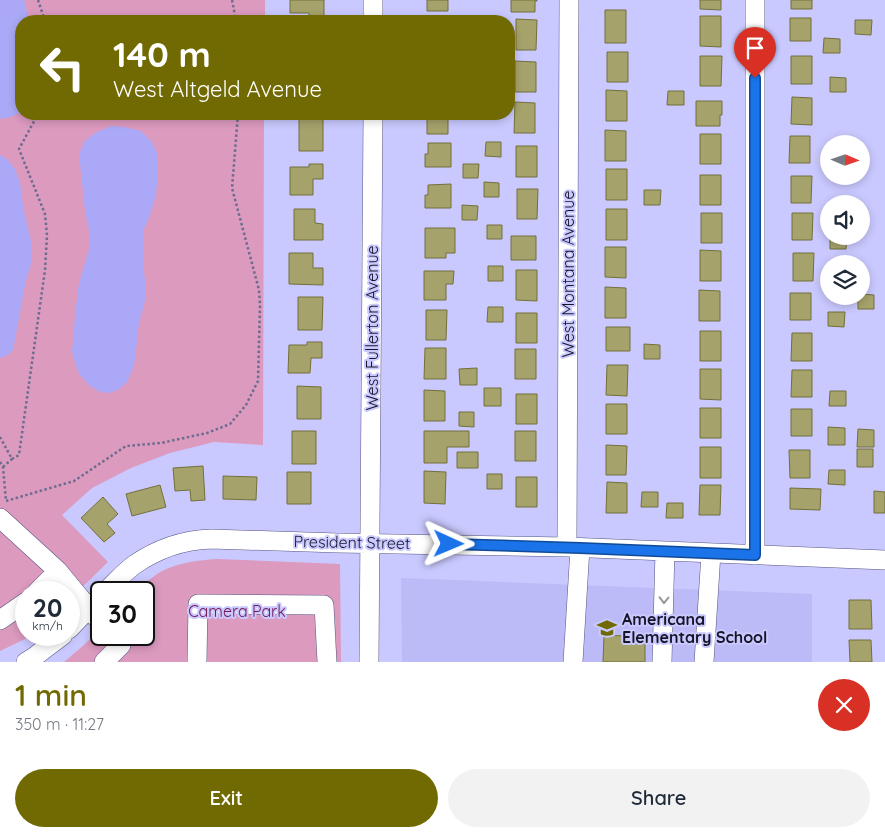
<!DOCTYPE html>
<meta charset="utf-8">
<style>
:root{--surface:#fff;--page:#f2f2f3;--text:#1f2937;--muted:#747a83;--accent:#716a02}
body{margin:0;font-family:Quicksand,sans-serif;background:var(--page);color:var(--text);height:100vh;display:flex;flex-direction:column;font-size:19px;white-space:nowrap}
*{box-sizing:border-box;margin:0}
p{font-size:16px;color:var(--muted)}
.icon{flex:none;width:28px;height:28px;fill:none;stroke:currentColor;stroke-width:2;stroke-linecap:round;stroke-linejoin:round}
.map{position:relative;height:662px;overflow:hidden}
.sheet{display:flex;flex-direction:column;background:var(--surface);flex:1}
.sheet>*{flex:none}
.top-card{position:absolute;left:15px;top:15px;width:500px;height:105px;border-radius:20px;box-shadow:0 2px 8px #0003;background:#716a02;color:#fff;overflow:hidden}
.needle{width:32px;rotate:92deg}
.buttons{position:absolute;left:820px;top:135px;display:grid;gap:10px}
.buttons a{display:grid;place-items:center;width:50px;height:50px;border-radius:50%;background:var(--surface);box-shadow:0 2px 8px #0003;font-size:25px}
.speed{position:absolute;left:15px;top:581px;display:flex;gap:10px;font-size:25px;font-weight:700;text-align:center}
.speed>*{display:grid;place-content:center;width:65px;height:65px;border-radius:50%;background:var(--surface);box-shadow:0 2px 8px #0003;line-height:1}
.speed small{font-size:12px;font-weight:400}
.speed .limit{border:2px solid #111;border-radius:8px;background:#fff;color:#111}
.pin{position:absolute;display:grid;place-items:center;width:42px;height:42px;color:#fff;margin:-51px -21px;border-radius:50% 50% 50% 0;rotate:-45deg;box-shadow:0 0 5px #0007}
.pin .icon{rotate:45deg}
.me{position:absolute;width:55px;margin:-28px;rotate:91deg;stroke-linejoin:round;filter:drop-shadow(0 0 4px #0008)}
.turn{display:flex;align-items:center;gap:18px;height:105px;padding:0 15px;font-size:22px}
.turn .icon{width:65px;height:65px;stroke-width:2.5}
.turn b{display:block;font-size:35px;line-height:42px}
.round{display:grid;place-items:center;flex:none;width:52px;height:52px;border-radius:26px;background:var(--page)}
.overview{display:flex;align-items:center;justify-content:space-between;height:85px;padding:0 15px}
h1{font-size:30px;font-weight:600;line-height:38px;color:var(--accent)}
.cta{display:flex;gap:10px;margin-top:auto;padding:10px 15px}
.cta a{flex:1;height:58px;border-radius:30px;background:var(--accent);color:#fff;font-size:20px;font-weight:600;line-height:58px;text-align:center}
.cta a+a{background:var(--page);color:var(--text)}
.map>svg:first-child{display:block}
</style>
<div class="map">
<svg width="885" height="662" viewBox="0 0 885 662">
<rect width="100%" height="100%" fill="#c9c9ff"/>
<path fill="#bcbbf7" d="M401 578 812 594V662H402Z"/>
<path fill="#dc9abf" d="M0 0H265V21H21V114H264L263 445 214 442 170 453 131 468 92 488 62 515 108 562 69 600V592H26V635H29L25 639 0 651Z
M217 559 340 564 341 662H64L85 644 101 628V635H144V592H136C142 587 147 581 153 577 169 564 197 560 217 559Z"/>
<path fill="#aba9f7" d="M0 0H24L29 21H21V112L11 117 0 119Z
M111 126 124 127 141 131 152 142 157 153 158 172 156 195 149 218 143 231V255L146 297 139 323 134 366 127 382 118 390 109 393 100 392 90 386 79 374 75 363 72 351 75 316 79 283 90 246V236L85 211 79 154 85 141 95 133Z
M0 155 7 159 15 169 20 183 24 211 32 245V261L26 280 13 350 8 355 0 358Z"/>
<path fill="#a6a26b" stroke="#736f3a" d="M290 0H324V16H309V13H290Z
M427 0H448V11H427Z
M511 0H537V1H535V12H511Z
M700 0H721V10L700 9Z
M791 0H812V9H791Z
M605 10H626V43H605Z
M700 16H721V47L700 46Z
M790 18H811V41H790Z
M516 19 537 20 536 50H516Z
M855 20H872L871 35 855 34Z
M824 38 840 39V53H823Z
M607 52H628V82H607Z
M700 56H722L721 86H700Z
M791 56H812V84H791Z
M515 61 536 62V92H515Z
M830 77 846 78V92H830Z
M606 90 627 91V121H606Z
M668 91H684V105H667Z
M792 97 812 98V125L791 124Z
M696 101H722V115H720V126H696Z
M515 102 535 103V133H514Z
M427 114H448V134H427Z
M299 119H323V151H299Z
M605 130 626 131V161H605Z
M700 134H721V164H700Z
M790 136H810V163H789Z
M486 142H501V157L485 156Z
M428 143H451V167H425V154H428Z
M516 146H537V177H516Z
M309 164H323V179H313V195H290V167H309Z
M463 164H479L478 178H463Z
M606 169H627V200H606Z
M700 175H721V205H700Z
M791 176H812L811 203H791Z
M484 182 499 183V197H484Z
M451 184V208H425V195H428V185Z
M517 189H538L537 219H517Z
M644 190H661L660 205H644Z
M462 205 478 206 477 220H462Z
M294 209H315V223L323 224V240H294Z
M606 209H627V240H606Z
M701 213H722V243H701Z
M792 213H813L812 240H792Z
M487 225H502V239H487Z
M425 228H455V253H446V258H425Z
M511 236H536V260H511Z
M830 236H847L846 249H830Z
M605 247H626V278L605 277Z
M700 250 721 251V281H700Z
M289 253H313V268H323V285L289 284Z
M793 253H814L813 281H793Z
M488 266H503V281H488Z
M516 270H537V301L516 300Z
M424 271H454L453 284H446V300H424Z
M605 287 626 288V318H605Z
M699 290 720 291V321H699Z
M790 293H811V320H790Z
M861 294 874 295V309H858V296H861Z
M298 297H323L322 330H298Z
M488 307H503V322H487Z
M426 310H447L446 340H426Z
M828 312H845L844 327 828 326Z
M516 313H537V343H516Z
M606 327H630V351H606Z
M700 331H721V361H700Z
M792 333H812V361H791Z
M307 342H322V358H311L310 373H288L289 345H307Z
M644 344 660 345V359H644Z
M425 348H446V379H424Z
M515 349H536V379H515Z
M607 365H628L627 396 606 395Z
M477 368V385H460L459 369Z
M700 369H721V400L700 399Z
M792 370H812V397H791Z
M297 386 321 387V419H297Z
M484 388H501V406H484Z
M424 390 445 391V421H424Z
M830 391H846V406H829Z
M516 394H537V424H516Z
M606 404H627V434H606Z
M700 408H721V438H700Z
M791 409H812V436H791Z
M459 412H474V427L459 426Z
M828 427 845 428V445H828Z
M858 429 874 430V447H857Z
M292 431H316V464H292Z
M424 431H469V447H447V463H424Z
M515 431H536V461H515Z
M606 445 627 446 626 475H606Z
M700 447H721V478H700Z
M857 449H873V467H857Z
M789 450H810V478H790Z
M457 452H478V468H457Z
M203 466 205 500 191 501 190 490 175 491 173 468Z
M829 470H845V485L828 484Z
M424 471 446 472 445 504 424 503Z
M287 472H311V504H287Z
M487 474H502V489H487Z
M223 476 257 477 256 500 223 499Z
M516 477H537V507H516Z
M607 482 627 483V513H606Z
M160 485 166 507 132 516 126 494Z
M700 485H721L720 515H699Z
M790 488 821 489 820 510 790 509Z
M874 491 885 492V513H874Z
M642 492H658V507H641Z
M103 497 118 514 107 524 115 533 104 542 81 518Z
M667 503H683V518H666Z
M849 600H871L872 629H849Z
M604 635 645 637V662H603Z
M849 640H871L872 662H850Z"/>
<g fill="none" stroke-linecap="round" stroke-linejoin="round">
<defs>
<path id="minor" d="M755 0V555
M373 21V0
M0 518 58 571 101 623
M567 547 569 0
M37 592 58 571
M105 592C114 584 123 573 134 565 157 549 183 540 211 539L338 543 567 547 885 560
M0 620 26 602
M69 629 97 600
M26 662 34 657 63 635
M104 662 121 645 112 635
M197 662 198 604 324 605 327 662
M369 662 373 114
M573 662 580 548
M662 662 665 551
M704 662 711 553"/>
</defs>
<use href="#minor" stroke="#555482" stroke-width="20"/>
<path stroke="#6c6c8f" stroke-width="2.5" stroke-dasharray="2.5 2.5" stroke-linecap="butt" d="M38 0 45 21
M232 0 236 21
M0 437 12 459 19 455 45 270 47 235 45 214 19 149 38 114
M0 462 3 467 6 501 74 481 126 446 161 443 207 433 230 424 246 405 258 381 260 305 259 290 232 188 238 114
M3 467 12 459"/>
<use href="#minor" stroke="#fff" stroke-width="19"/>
</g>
<defs><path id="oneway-chevron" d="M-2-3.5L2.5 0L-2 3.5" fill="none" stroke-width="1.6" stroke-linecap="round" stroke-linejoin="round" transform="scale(1.25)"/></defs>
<use stroke="#96969e" href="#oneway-chevron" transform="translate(664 600) rotate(91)"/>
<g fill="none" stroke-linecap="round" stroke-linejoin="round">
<defs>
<path id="route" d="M449 544 580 548 755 555V78"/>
</defs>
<use href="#route" stroke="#114b97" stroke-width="12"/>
<use href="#route" stroke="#1a73e8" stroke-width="9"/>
</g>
<defs>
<symbol id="school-bare" viewBox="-9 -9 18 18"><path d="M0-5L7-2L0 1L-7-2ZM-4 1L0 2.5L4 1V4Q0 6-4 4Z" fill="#716a02" stroke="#c9c9ff" stroke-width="2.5" paint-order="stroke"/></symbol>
</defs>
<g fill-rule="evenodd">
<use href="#school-bare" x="593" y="614" width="28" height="28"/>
</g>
<g text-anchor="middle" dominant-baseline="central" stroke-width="4" stroke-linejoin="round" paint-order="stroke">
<g font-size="16" fill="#161528" stroke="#c9c9ff">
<text transform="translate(568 274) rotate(-90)">West Montana Avenue</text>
<text transform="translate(372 328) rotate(-90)">West Fullerton Avenue</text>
<text transform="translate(352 542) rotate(1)">President Street</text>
</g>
<g font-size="16" fill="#731654" stroke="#c9c9ff">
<text x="237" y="611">Camera Park</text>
</g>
<g font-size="16" font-weight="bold" fill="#161528" stroke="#c9c9ff" text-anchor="start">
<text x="622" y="619">Americana<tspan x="622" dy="18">Elementary School</tspan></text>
</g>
</g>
</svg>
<div class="buttons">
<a><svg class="needle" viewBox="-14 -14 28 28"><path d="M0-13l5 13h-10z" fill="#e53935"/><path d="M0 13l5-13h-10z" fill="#747a83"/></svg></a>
<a><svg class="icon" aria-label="sound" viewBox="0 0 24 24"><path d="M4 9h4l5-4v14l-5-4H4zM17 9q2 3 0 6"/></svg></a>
<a><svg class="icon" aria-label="layers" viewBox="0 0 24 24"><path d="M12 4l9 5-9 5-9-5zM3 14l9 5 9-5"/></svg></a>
</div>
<div class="speed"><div>20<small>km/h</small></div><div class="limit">30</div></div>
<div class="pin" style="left:755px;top:78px;background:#d93025"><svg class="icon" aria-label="arrive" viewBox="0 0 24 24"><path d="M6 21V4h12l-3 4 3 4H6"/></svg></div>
<svg class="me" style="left:449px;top:544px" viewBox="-20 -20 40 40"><path d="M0-17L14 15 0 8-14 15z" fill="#1a73e8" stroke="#fff" stroke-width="4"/></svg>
<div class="top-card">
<div class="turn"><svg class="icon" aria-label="left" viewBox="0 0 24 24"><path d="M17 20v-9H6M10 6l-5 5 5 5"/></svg><div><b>140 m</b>West Altgeld Avenue</div></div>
</div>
</div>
<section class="sheet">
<div class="overview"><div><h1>1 min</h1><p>350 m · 11:27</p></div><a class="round" style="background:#d93025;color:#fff"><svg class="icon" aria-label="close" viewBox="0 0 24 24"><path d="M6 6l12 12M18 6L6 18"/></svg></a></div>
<div class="cta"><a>Exit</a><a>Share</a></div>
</section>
